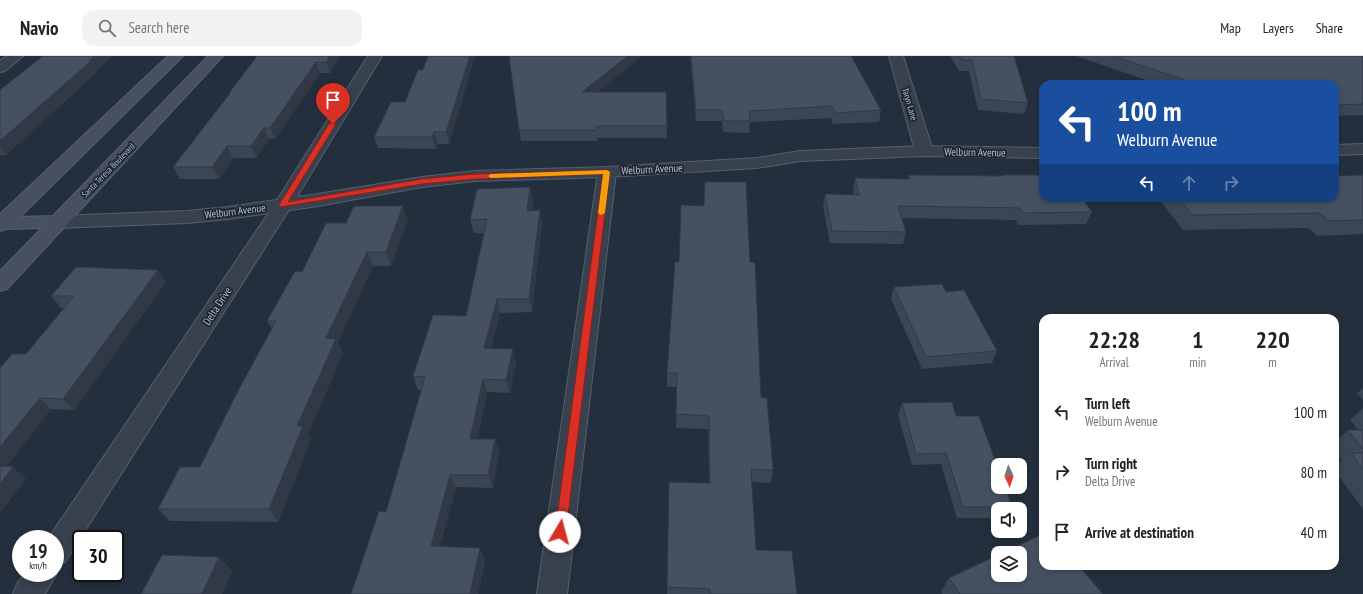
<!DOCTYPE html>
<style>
:root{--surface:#fff;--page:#f2f2f2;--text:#222;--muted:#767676;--line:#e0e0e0}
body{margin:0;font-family:"PT Sans Narrow",sans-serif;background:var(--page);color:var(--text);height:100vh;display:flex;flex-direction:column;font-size:15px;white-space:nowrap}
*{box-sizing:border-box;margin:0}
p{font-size:13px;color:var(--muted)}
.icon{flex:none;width:22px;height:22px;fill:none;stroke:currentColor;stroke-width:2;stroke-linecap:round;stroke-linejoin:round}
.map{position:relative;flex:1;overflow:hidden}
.sheet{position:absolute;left:1039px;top:258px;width:300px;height:256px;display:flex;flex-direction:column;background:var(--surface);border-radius:12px;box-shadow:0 2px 6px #0003}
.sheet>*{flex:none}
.guide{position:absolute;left:1039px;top:24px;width:300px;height:122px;border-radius:12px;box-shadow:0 2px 6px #0003;background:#1a4fa0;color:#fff;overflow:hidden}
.needle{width:26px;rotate:176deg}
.tools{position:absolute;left:991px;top:402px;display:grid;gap:8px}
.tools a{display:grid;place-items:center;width:36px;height:36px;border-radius:8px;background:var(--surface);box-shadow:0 2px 6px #0003;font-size:20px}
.speed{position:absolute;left:12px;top:474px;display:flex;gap:8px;font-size:20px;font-weight:700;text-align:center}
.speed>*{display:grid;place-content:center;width:52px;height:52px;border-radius:50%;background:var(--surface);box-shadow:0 2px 6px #0003;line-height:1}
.speed small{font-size:10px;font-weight:400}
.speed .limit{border:2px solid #111;border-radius:6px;background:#fff;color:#111}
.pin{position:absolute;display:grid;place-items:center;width:34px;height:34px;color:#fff;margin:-41px -17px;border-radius:50% 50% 50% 0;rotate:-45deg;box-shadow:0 0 4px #0007}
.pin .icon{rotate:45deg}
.me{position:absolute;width:44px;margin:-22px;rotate:8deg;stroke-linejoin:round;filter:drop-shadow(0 0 3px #0008)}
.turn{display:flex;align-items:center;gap:14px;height:84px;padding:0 12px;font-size:18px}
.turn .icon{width:52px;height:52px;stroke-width:2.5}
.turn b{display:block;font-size:28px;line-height:34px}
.lanes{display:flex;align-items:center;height:38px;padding:0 12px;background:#0003;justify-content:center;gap:20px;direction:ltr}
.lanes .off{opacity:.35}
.eta{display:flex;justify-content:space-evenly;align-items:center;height:68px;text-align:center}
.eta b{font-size:24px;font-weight:700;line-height:28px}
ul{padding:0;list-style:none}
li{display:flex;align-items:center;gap:12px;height:60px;padding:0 12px}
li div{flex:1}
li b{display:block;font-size:15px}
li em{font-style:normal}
header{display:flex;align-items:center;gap:24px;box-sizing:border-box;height:56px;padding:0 20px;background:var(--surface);border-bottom:1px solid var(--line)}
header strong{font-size:19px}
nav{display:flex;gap:22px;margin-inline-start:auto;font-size:14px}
.search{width:280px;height:36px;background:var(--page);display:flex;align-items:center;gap:10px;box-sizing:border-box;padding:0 14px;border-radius:12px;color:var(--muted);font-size:15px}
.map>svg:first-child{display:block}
</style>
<header>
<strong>Navio</strong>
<div class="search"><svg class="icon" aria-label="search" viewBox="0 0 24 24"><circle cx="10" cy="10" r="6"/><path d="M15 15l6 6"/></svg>Search here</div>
<nav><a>Map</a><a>Layers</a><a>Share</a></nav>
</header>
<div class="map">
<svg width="1363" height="538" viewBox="0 0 1363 538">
<rect width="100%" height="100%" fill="#242f3e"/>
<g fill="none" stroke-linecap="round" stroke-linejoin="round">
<defs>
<path id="minor" d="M7 0H23L5 15 0 16V5Z
M368 0H382L292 149 65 506 55 510V483H48L274 149Z
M889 0H903L933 95 930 99 924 100 918 99 915 95Z
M607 111 613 112 616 116 567 538H537L598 116 601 112Z
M55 513 57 517 45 538H13L17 528 25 517H55Z"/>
<path id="tertiary" d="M1363 88V98L1335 99V89Z
M924 90 1043 92V102L924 100 800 105 757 112 607 121 475 125 422 131 318 150 228 163 187 167 58 172 51 170 48 166 51 162 58 160 187 155 228 151 318 138 422 121 475 115 607 111 757 102 800 95Z"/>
<path id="secondary" d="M168 0H183L20 161 53 160 208 0H223L7 233 0 235V215L42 172 7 173 0 175V158Z"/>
</defs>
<use href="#minor" stroke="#565f6c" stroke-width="2"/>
<use href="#tertiary" stroke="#565f6c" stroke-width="2"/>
<use href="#secondary" stroke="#565f6c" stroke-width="2"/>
<use href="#minor" fill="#38414e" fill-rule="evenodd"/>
<use href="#tertiary" fill="#38414e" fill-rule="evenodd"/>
<use href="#secondary" fill="#465061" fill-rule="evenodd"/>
</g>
<path fill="#3b4654" d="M43 0H113L97 14V16L6 99H0V34Z
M257 0H340L330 17H320L275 83H269L257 102H233L219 123H180L173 111 230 38 229 37Z
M428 0H475L449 88H438L436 93 378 92 374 81 405 46 423 14Z
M509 0H642L597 36H666L667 82H597V85H521Z
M690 0H851L881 54 879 66 833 68 831 62 750 66 749 77 723 76 722 65H696Z
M950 0H1014L1028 47 1024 58 978 54 969 15H959Z
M1076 0H1363V59L1335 60V28H1158Z
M909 119 1002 120 1003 119 1043 142 1092 156 1086 168 1018 169 1016 164 902 162 906 176 903 188 830 187 823 150 825 138 854 139 853 134 855 122 908 123Z
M1363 119V178L1317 180 1309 172 1183 174 1162 147 1165 142H1335Z
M533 145 532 155 540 154 542 168 532 256 500 257 491 292 516 307 510 337 487 336 477 383H495L499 396 493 432 456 431 440 490 485 504 478 538H351L386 456 421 334H418L413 320 466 260 484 177H474L470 164Z
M408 164 391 210H373L338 286 343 297 308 378 311 383 278 466 170 465 158 453 200 411 272 273 267 265 302 216 346 167Z
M750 206 761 341 773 414 771 427 752 426 756 494 797 538H667V531L709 427 708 373 676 372 677 331H667V317Z
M158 214 166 226 74 354 51 353 6 411 26 423 0 457V312L26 298 64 252H61L51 240Z
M894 231 946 236 997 295 992 307 922 313 891 243Z
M1363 332V344L1357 337Z
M902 347 956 360 1012 451 1011 453H998V462H957L941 408 912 409 898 359Z
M1363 352V453L1335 415V411L1342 404 1335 395V386L1348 374H1358L1350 364Z
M949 522 1103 538H942L941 536Z"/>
<path fill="#303945" d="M94 0H113L97 14V16L6 99 0 91V85Z
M330 0H340L330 17 326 6Z
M470 0H475L449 88 446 76Z
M628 0H642L583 47 582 36Z
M316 6 320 17 275 83 270 72Z
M264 72 269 83 257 102 251 90Z
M434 76 438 88 436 93 432 81Z
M227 90 233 102 219 123 212 111Z
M530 131 533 145 530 168 527 155Z
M403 150 408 164 391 210 386 196Z
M540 154 542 168 532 256 529 243Z
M367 196 373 210 338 286 343 297 308 378 311 383 278 466 269 453 326 282Z
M158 214 166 226 74 354 63 343Z
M497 243 500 257 488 306 484 292Z
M513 293 516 307 510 337 506 324Z
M483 323 487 336 475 396 470 383Z
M40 342 51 353 0 419V391Z
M495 383 499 396 493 432 488 419Z
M13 411 26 423 0 457V428Z
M450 419 456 431 437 502 431 490Z
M480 492 485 504 478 538H470Z
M219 501 233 515 222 538H202Z"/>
<path fill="#455162" stroke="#303945" d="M43 0H94L89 5H91L0 85V34Z
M257 0H330L326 6H316L270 72H264L251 90H227L212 111H173L231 36 229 37Z
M428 0H470L446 76H434L432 81H374L391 46H405L418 14H423Z
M509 0H628L582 36H666L667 70H596V74H519Z
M691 0H851L881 54 835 57 832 50 749 55 750 65H724L722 54H696Z
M959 0H1014L1028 47 981 43 972 4H962Z
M1113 0H1363V48L1335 49V28H1197Z
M909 119 1003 120V119H1038L1043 128V142H1082L1092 156 1023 157 1020 152 898 150 906 176 832 175 825 138 859 139 855 122 910 123Z
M1363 119V164L1329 165 1320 157 1192 159 1179 142H1335V120Z
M705 126H746L750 206 755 207 761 341 767 342 773 414 751 413 756 494 792 495 797 538H710V533L667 531 669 426 710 427 709 360 676 358 677 317H667L675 206H679L681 149 704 150Z
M530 131 527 155 540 154 529 243H497L484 292 513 293 506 324 483 323 470 383H495L488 419H450L431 490 480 492 470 538H351L379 455 386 456 425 321 413 320 433 259 466 260 487 163 470 164 477 133Z
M354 150H403L386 196H367L326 282 336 283 297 370H303L269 453H158L180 411H200L240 331 276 265H267L295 215 302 216 326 167H346Z
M76 211 158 214 63 343 40 342 0 391V312L12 298H26L74 240H51Z
M942 228 946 236 964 234 997 295 926 301 894 231Z
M952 346 956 360H979L998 412V431H1005L1012 451H963L946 397 916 398 902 347Z
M1348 374H1363V393Z
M1351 397H1363V413Z
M0 410 13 411 0 428Z
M1043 478V510H1079L1103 538H960L949 522 998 499V519H1020V497H1002Z
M162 499 219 501 202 538H141Z"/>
<path fill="#d93025" stroke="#8d1f18" d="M330 66 336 68 288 146 422 123 475 118 607 114 610 116 566 476 564 479 560 481 556 479 555 476 603 118 475 123 422 128 280 151 279 149Z"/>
<path fill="#f59e0b" d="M607 114 610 116 605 157 601 159 598 157 603 118 491 122 488 120 491 118Z"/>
<g text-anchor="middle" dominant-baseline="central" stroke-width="3.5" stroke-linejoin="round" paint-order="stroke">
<g font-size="9" fill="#b4bcc9" stroke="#1d2633">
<text transform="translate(910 48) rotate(74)">Taryn Lane</text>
<text transform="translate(108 114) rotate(-46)">Santa Teresa Boulevard</text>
</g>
<g font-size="11" fill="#b4bcc9" stroke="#1d2633">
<text transform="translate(975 96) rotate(1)">Welburn Avenue</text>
<text transform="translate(652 113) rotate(-3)">Welburn Avenue</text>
<text transform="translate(235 155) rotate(-7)">Welburn Avenue</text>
<text transform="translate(217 250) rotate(-57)">Delta Drive</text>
</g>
</g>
</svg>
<div class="tools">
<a><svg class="needle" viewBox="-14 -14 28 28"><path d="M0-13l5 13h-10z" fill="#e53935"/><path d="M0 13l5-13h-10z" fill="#767676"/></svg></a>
<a><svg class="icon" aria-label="sound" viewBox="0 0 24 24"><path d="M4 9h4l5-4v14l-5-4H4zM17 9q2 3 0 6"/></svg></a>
<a><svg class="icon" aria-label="layers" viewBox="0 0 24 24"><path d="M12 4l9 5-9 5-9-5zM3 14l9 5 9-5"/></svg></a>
</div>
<div class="speed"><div>19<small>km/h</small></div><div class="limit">30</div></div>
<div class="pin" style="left:333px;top:68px;background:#d93025"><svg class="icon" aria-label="arrive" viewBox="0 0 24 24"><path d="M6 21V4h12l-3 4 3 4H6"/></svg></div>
<svg class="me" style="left:560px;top:476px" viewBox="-20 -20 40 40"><circle r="19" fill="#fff"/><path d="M0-13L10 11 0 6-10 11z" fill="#d93025"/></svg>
<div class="guide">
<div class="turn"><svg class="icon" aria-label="left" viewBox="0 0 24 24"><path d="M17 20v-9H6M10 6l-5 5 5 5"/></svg><div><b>100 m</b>Welburn Avenue</div></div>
<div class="lanes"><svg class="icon" aria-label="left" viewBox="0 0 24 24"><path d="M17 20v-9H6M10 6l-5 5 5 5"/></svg><svg class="icon off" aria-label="ahead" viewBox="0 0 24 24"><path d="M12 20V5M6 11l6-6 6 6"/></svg><svg class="icon off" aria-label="right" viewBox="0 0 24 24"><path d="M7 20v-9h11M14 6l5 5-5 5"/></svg></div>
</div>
<section class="sheet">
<div class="eta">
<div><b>22:28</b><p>Arrival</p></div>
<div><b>1</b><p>min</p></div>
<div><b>220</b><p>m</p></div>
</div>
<ul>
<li><svg class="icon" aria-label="left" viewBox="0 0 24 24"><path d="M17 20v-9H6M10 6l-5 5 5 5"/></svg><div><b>Turn left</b><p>Welburn Avenue</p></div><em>100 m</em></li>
<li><svg class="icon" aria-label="right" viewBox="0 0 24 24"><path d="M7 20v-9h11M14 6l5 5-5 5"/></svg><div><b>Turn right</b><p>Delta Drive</p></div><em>80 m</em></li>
<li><svg class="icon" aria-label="arrive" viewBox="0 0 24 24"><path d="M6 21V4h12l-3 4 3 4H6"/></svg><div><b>Arrive at destination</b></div><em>40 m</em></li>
</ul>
</section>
</div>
